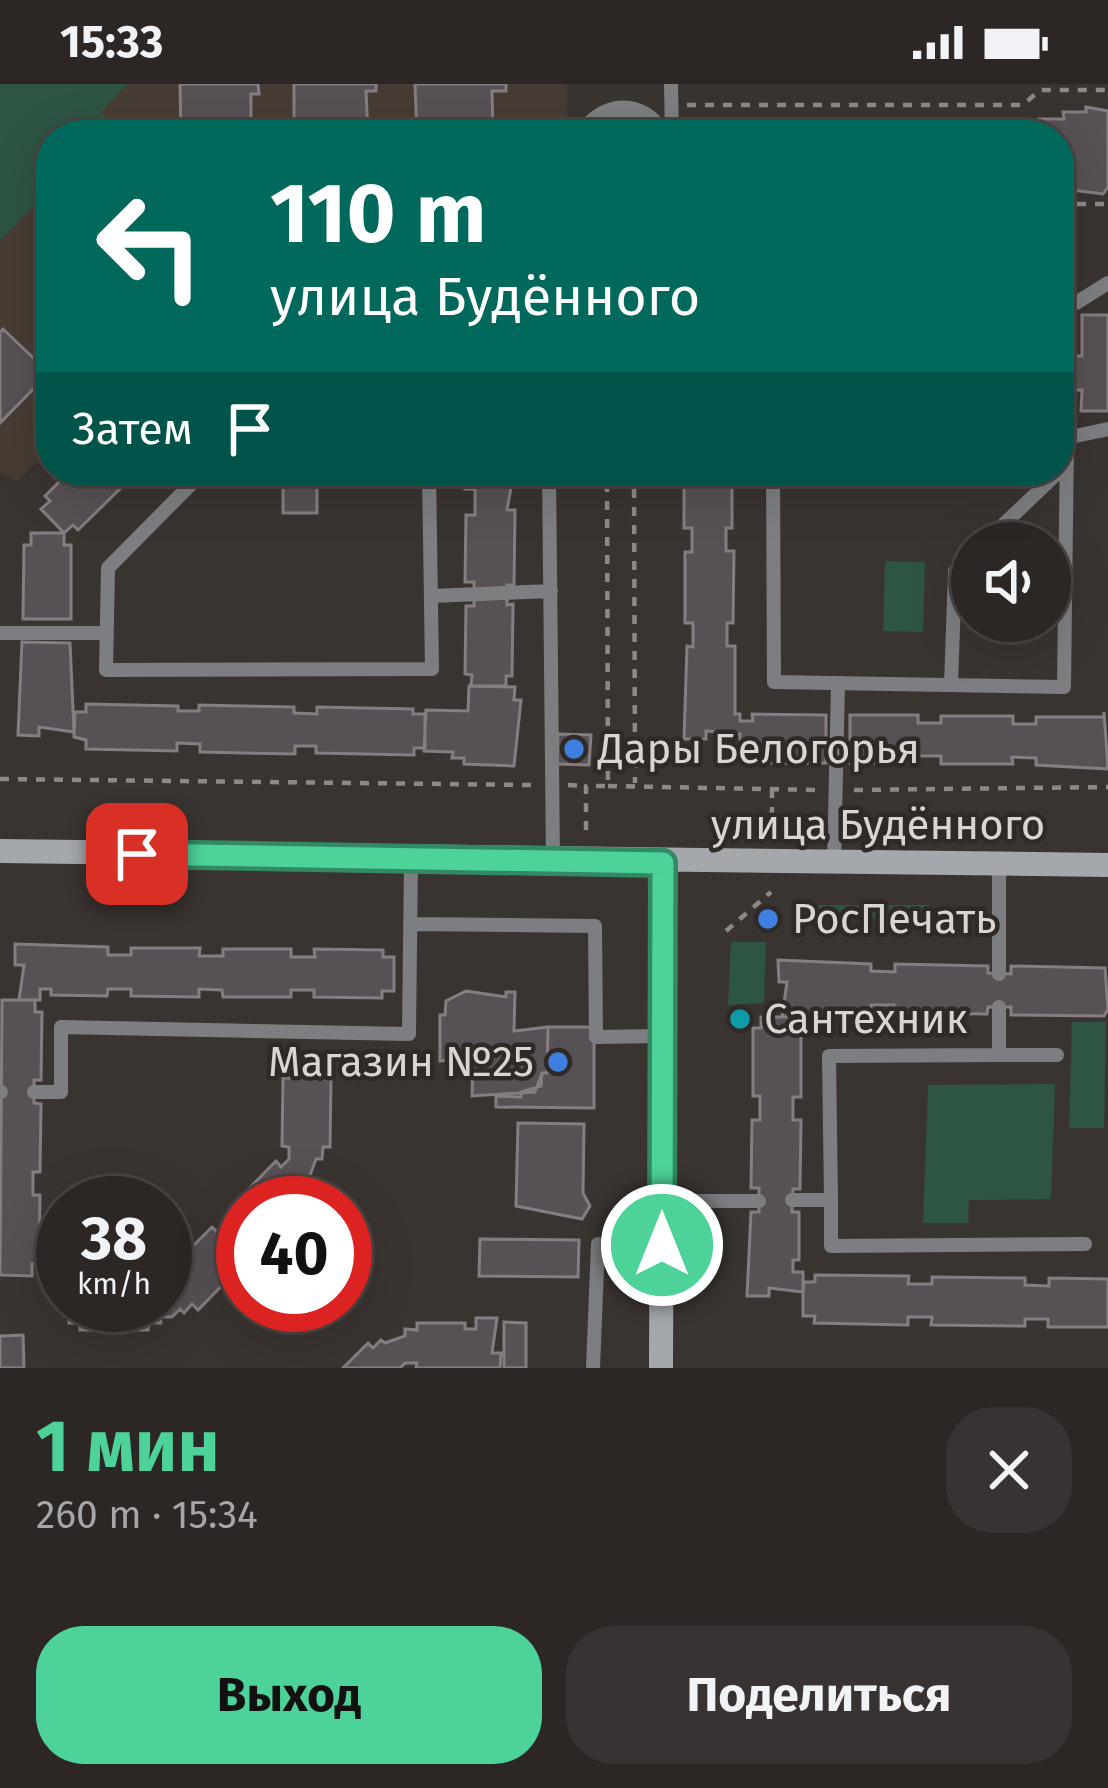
<!DOCTYPE html>
<html lang="ru">
<meta charset="utf-8">
<style>
:root{--surface:#2c2725;--page:#383332;--text:#f1f3f6;--muted:#a6a5a7;--line:#484442;--accent:#4dd39a}
body{margin:0;font-family:"Fira Sans",sans-serif;background:var(--page);color:var(--text);height:100vh;display:flex;flex-direction:column;font-size:45px;white-space:nowrap}
*{box-sizing:border-box;margin:0}
p{font-size:39px;color:var(--muted)}
.icon{flex:none;width:66px;height:66px;fill:none;stroke:currentColor;stroke-width:2;stroke-linecap:round;stroke-linejoin:round}
.map{position:relative;height:1284px;overflow:hidden}
.drawer{display:flex;flex-direction:column;background:var(--surface);flex:1}
.drawer>*{flex:none}
.banner{position:absolute;left:36px;top:36px;width:1038px;height:366px;border-radius:48px;box-shadow:0 12px 48px #0002,0 0 0 3px var(--line);background:#00695c;color:#fff;overflow:hidden}
.tools{position:absolute;left:951px;top:438px;display:grid;gap:24px}
.tools a{display:grid;place-items:center;width:120px;height:120px;border-radius:50%;background:var(--surface);box-shadow:0 12px 48px #0002,0 0 0 3px var(--line);font-size:60px}
.speed{position:absolute;left:36px;top:1092px;display:flex;gap:24px;font-size:60px;font-weight:700;text-align:center}
.speed>*{display:grid;place-content:center;width:156px;height:156px;border-radius:50%;background:var(--surface);box-shadow:0 12px 48px #0002,0 0 0 3px var(--line);line-height:1}
.speed small{font-size:30px;font-weight:400}
.speed .limit{border:18px solid #d22;background:#fff;color:#111}
.pin{position:absolute;display:grid;place-items:center;width:102px;height:102px;color:#fff;margin:-51px;border-radius:24px;box-shadow:0 6px 18px #0006}
.me{position:absolute;width:132px;margin:-66px;rotate:0deg;stroke-linejoin:round;filter:drop-shadow(0 0 9px #0008)}
.turn{display:flex;align-items:center;gap:42px;height:252px;padding:0 36px;font-size:54px}
.turn .icon{width:156px;height:156px;stroke-width:2.5}
.turn b{display:block;font-size:84px;line-height:102px}
.then{display:flex;align-items:center;height:114px;padding:0 36px;background:#0003;gap:24px;font-size:45px}
.round{display:grid;place-items:center;flex:none;width:126px;height:126px;border-radius:48px;background:var(--page)}
.summary{display:flex;align-items:center;justify-content:space-between;height:204px;padding:0 36px}
h1{font-size:72px;font-weight:700;line-height:90px;color:var(--accent)}
.button{display:flex;gap:24px;margin-top:auto;padding:24px 36px}
.button a{flex:1;height:138px;border-radius:48px;background:var(--accent);color:#111;font-size:48px;font-weight:700;line-height:138px;text-align:center}
.button a+a{background:var(--page);color:var(--text)}
.status{display:flex;justify-content:space-between;align-items:center;height:84px;padding:0 60px;background:var(--surface);direction:ltr}
.status svg{height:33px;fill:currentColor}
.map>svg:first-child{display:block}
</style>
<div class="status"><b>15:33</b><svg viewBox="0 0 49 12"><path d="M0 12V9h3v3zM5 12V6h3v6zM10 12V3h3v9zM15 12V0h3v12zM26 1h20v11H26zM47 4h2v5h-2z"/></svg></div>
<div class="map">
<svg width="1108" height="1284" viewBox="0 0 1108 1284">
<rect width="100%" height="100%" fill="#3a3431"/>
<path fill="#473c34" d="M0 0H567V51H51V364L17 397 0 389Z"/>
<path fill="#2e5443" d="M0 0H127L101 28 112 42 103 51H51V105L0 157Z
M885 477 925 478 923 548 883 547Z
M798 821H929L928 833 796 834Z
M731 858H766L764 919 728 921Z
M1072 938H1106L1104 1044H1069Z
M1055 1000 1051 1115 969 1116 968 1139H923L928 1001Z"/>
<path fill="#575054" stroke="#857d81" stroke-width="3" d="M180 0H258L259 10H251V51H181Z
M294 0H376V7H366L368 51H294Z
M415 0H506V7H492L493 51H417Z
M1086 23 1108 27V103L1103 110 1064 105 1059 99V51H1020V43H1039V35H1064L1063 28H1086Z
M691 40 775 43V50H798V43L892 42V50H915V42H1008L1009 50 1020 51H691Z
M1082 231H1108V327H1081L1082 306H1072L1073 272H1082Z
M3 245 49 289 0 339V248Z
M1059 265 1061 272H1073L1072 306H1061V313Z
M70 387H129L124 391 129 396 78 446 73 441 64 449 41 425 50 417 45 412Z
M283 387H317V429H283Z
M465 387H514L507 426H515L514 501H507V521L513 520 512 592H506V602H471L472 591 465 590 466 522H474V498H465L466 431H475V405H465Z
M684 387H732V444H726V467H734L733 539H727V562H735V630H740V637H753L752 630 826 631V679H752V671H740V650L706 647V655H684L687 562 693 563V539H685V468H692V444H684Z
M31 449H64V461H71V535H23L24 461H31Z
M22 558 70 559 74 648 39 643V652L18 651Z
M469 602 515 603 514 616H521L514 682 464 680V674H452L453 668 424 667 426 626 468 627Z
M86 620 178 622V627H199V621L294 623V629L317 630V623L413 625V630H425V664H414V671L316 669V662H295V670L200 668V660L177 659V667L86 665V656L74 653 75 628H86Z
M1104 628 1108 685 1036 681V674L1012 673 1013 680H941V672H918V679H850V631H918V639H941V632H1013V640H1036V633H1104Z
M558 650 591 651 589 681 557 680Z
M15 860 108 863V871H131V864H200L199 872H223V865H291V873H315L314 865 383 866V873H394V907H382V914L314 913V906H291V913H223L222 906 199 905V913L131 912V905H108L107 912 51 911V905H40V916H19L24 881H15Z
M778 876 871 880V887L895 888V880L988 882V889L1011 890V882L1105 884 1108 925 1104 932 1011 931V923H988L987 930 894 929V921H871V929L782 933 787 898H779Z
M466 907 506 913V908H515L514 947 548 943 547 989H542L535 1008 472 1012 473 973 440 977V931H445L446 917Z
M2 916H35V928H42L41 996H34V1019L41 1020 40 1088H33V1111H40L39 1180H32V1192L0 1191Z
M761 933H794V944L801 945V1013H793V1036H801L800 1105H793L792 1128H799V1176H793V1188H803V1208L769 1204V1212H747L751 1128H759V1104H751L752 1036H760V1012H753V944H761Z
M548 943H594V1024L496 1023V1012L521 1013V1008L541 1002 542 989H547Z
M291 983H324V995H331L330 1063H323L322 1075H316L309 1094 313 1098 305 1106 310 1112 303 1119H243V1180L198 1226 192 1220 184 1229 180 1225 172 1233H160L161 1239H149L148 1246H80V1239H69V1221H165V1190L212 1143 217 1148 233 1131 228 1126 276 1077 281 1083 289 1075V1063L282 1062 283 994H291Z
M518 1039 584 1040 583 1109 590 1122 582 1135 516 1122Z
M480 1155 579 1156 578 1193 479 1192Z
M815 1191 909 1192 908 1200H932V1193L1025 1194V1201L1049 1202V1194L1108 1195V1243H1048V1235H1025V1242L931 1241 932 1233H908V1241L814 1239 815 1232H803V1208L804 1198H815Z
M476 1234H497L492 1269H501L500 1284H416L417 1279H405L400 1284H343L368 1259 373 1264 381 1256 385 1259 405 1252V1245L417 1246V1239H465V1245H476Z
M504 1238 526 1239V1284H504Z
M23 1251 24 1284H0V1252Z"/>
<g fill="none" stroke-linecap="round" stroke-linejoin="round">
<path stroke="#8e8987" stroke-width="4.5" stroke-dasharray="9 9" stroke-linecap="butt" d="M687 21H1022L1041 6H1108
M1059 120H1108
M1059 331H1072
M634 387 635 699
M0 695 532 701
M568 701 586 702
M608 702 818 706
M854 706 1108 703
M586 746V702H608L607 387
M772 750V705
M726 847 771 808"/>
<path stroke="#7c7e81" stroke-width="14" d="M671 0 672 51
M1059 219H1076L1108 199
M1061 355 1108 345
M204 387 108 484 106 586 432 585 429 387
M549 387 553 777
M773 387 774 598 1064 603 1067 355
M984 459 1067 380
M431 512 551 507
M0 549H107
M951 601 955 487 972 471
M834 780 838 600
M410 840 595 842 596 953 662 952
M999 890V781
M999 971H1057
M0 1008H1
M34 1008H61V943L409 950 411 775
M792 1116H831L829 972 999 971V923
M831 1116V1162L1085 1160
M662 1117H759
M593 1284 598 1160"/>
<path stroke="#7c7e81" stroke-width="24" d="M586 51C605 22 641 20 659 51"/>
<path stroke="#a4a7ab" stroke-width="24" d="M0 767 1108 781
M661 1284 663 779"/>
</g>
<g fill="none" stroke-linecap="round" stroke-linejoin="round">
<defs>
<path id="route" d="M137 770 663 779 662 1161"/>
</defs>
<use href="#route" stroke="#328964" stroke-width="30"/>
<use href="#route" stroke="#4dd39a" stroke-width="21"/>
</g>
<g fill="#3f7fe0" stroke="#302a27" stroke-width="4.5">
<circle cx="574" cy="665" r="12"/>
<circle cx="768" cy="835" r="12"/>
<circle cx="558" cy="978" r="12"/>
</g>
<circle fill="#0f9aa8" stroke="#302a27" stroke-width="4.5" cx="740" cy="935" r="12"/>
<g text-anchor="middle" dominant-baseline="central" stroke-width="9" stroke-linejoin="round" paint-order="stroke">
<g font-size="42" fill="#d9d5d3" stroke="#302a27" text-anchor="start">
<text x="598" y="665">Дары Белогорья</text>
<text x="792" y="835">РосПечать</text>
<text x="764" y="935">Сантехник</text>
<text x="534" y="978" text-anchor="end">Магазин №25</text>
</g>
<g font-size="42" fill="#d9d5d3" stroke="#302a27">
<text x="878" y="741">улица Будённого</text>
</g>
</g>
</svg>
<div class="tools">
<a><svg class="icon" aria-label="sound" viewBox="0 0 24 24"><path d="M4 9h4l5-4v14l-5-4H4zM17 9q2 3 0 6"/></svg></a>
</div>
<div class="speed"><div>38<small>km/h</small></div><div class="limit">40</div></div>
<div class="pin" style="left:137px;top:770px;background:#d93025"><svg class="icon" aria-label="arrive" viewBox="0 0 24 24"><path d="M6 21V4h12l-3 4 3 4H6"/></svg></div>
<svg class="me" style="left:662px;top:1161px" viewBox="-20 -20 40 40"><circle r="17" fill="#4dd39a" stroke="#fff" stroke-width="3"/><path d="M0-11L8 9 0 5-8 9z" fill="#fff"/></svg>
<div class="banner">
<div class="turn"><svg class="icon" aria-label="left" viewBox="0 0 24 24"><path d="M17 20v-9H6M10 6l-5 5 5 5"/></svg><div><b>110 m</b>улица Будённого</div></div>
<div class="then">Затем<svg class="icon" aria-label="arrive" viewBox="0 0 24 24"><path d="M6 21V4h12l-3 4 3 4H6"/></svg></div>
</div>
</div>
<section class="drawer">
<div class="summary"><div><h1>1 мин</h1><p>260 m · 15:34</p></div><a class="round"><svg class="icon" aria-label="close" viewBox="0 0 24 24"><path d="M6 6l12 12M18 6L6 18"/></svg></a></div>
<div class="button"><a>Выход</a><a>Поделиться</a></div>
</section>
